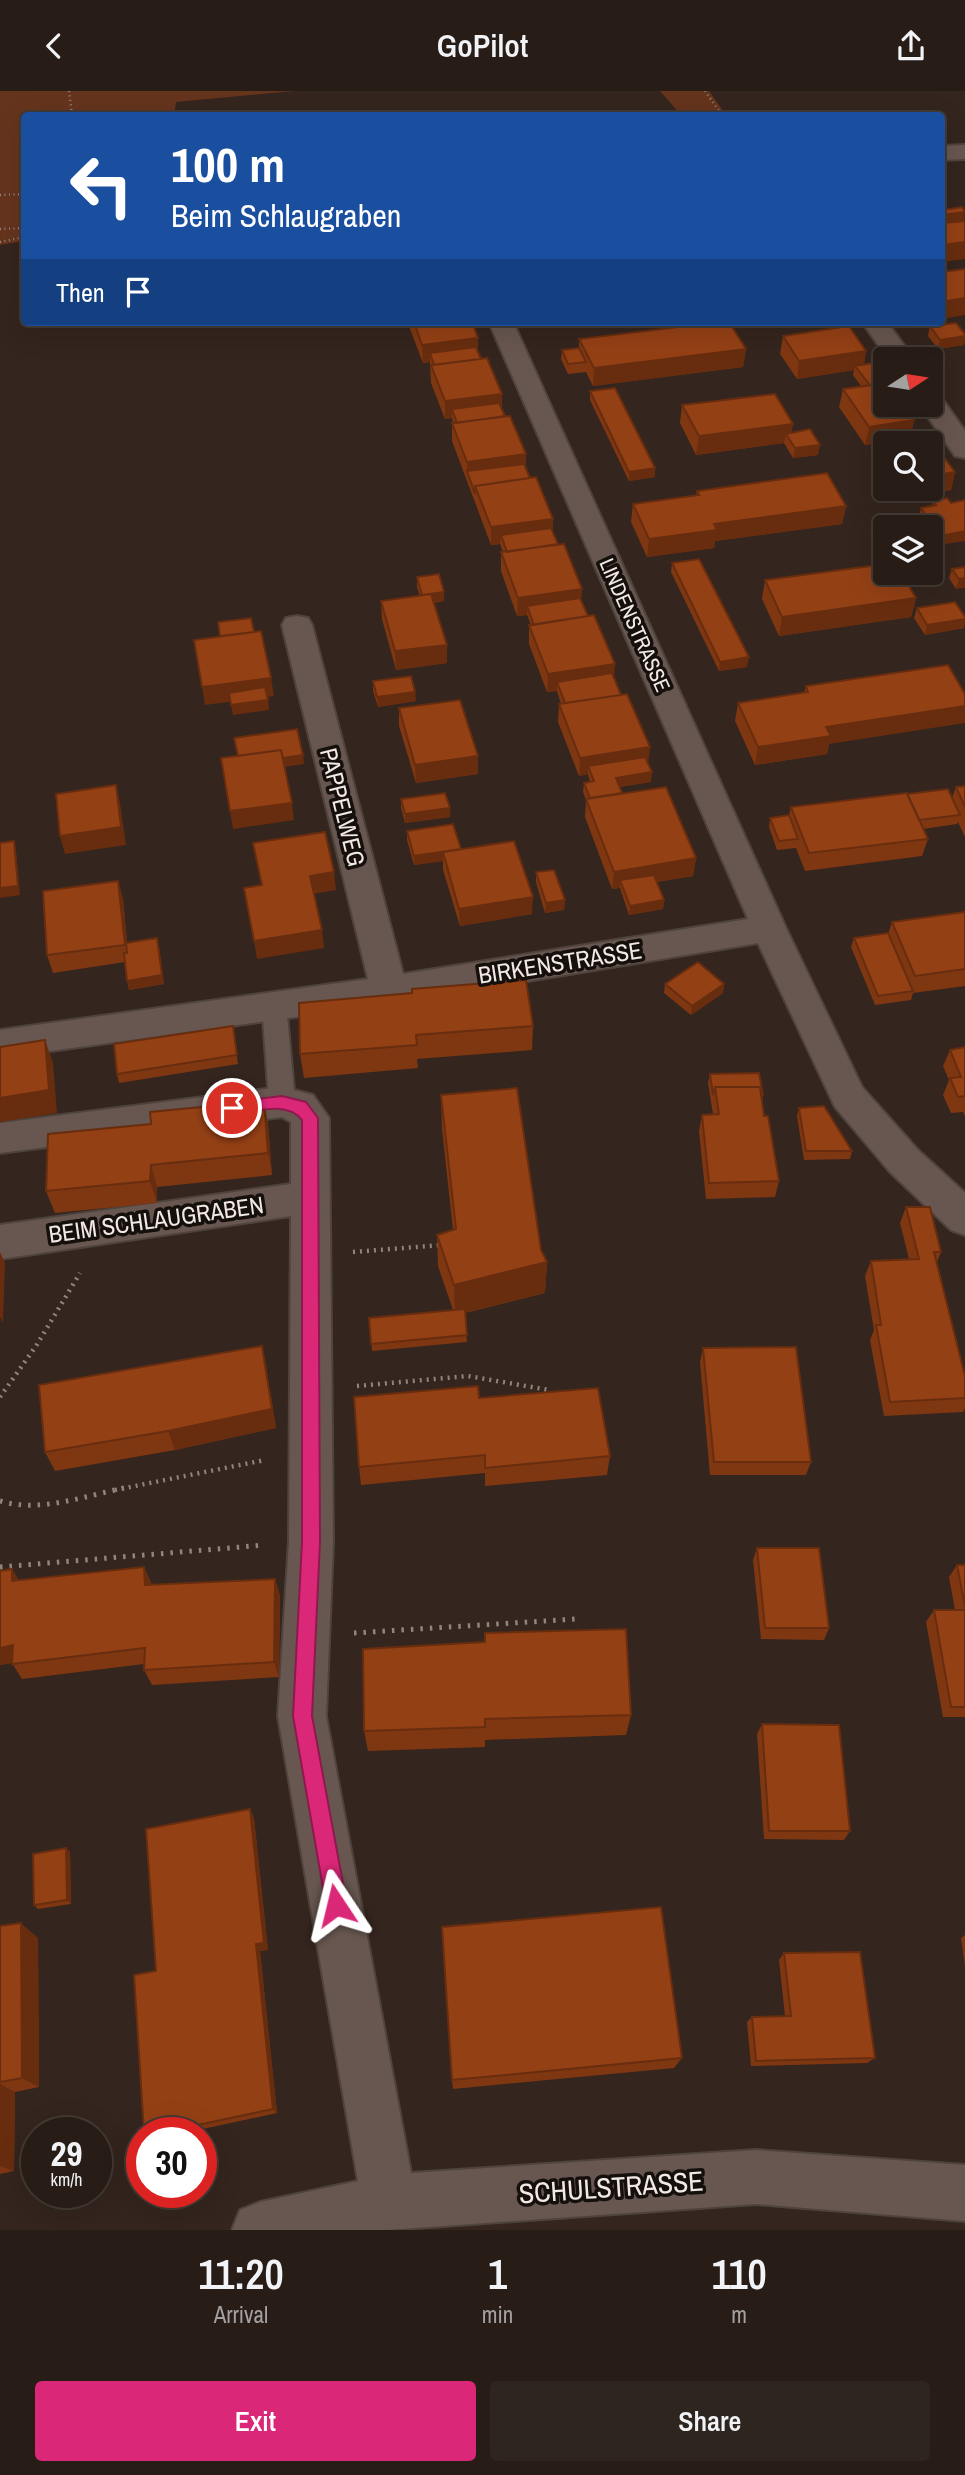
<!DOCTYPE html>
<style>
:root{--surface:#271c16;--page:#2f251f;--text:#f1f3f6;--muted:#a4a1a1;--line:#433a35;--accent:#db2777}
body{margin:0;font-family:"Archivo Narrow",sans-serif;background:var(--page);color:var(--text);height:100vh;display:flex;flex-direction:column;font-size:26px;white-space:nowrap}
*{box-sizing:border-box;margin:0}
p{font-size:23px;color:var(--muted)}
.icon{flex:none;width:38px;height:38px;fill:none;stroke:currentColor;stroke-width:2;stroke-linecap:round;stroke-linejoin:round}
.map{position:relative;height:2139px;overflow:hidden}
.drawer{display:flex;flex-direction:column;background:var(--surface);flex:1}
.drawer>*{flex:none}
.top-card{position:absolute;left:21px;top:21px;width:924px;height:214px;border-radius:7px;box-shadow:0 7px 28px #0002,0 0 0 2px var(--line);background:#1a4fa0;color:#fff;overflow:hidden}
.needle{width:46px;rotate:78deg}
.controls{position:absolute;left:873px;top:256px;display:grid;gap:14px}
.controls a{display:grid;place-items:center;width:70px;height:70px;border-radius:7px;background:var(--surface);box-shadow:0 7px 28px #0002,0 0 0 2px var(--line);font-size:35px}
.speed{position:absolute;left:21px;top:2026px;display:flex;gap:14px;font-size:35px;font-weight:700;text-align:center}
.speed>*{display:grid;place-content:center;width:91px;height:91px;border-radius:50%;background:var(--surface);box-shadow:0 7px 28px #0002,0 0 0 2px var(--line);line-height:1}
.speed small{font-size:18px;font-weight:400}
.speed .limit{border:10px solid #d22;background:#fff;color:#111}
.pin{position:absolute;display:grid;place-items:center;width:60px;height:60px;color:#fff;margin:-30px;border:4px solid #fff;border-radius:50%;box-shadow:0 2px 7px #0007}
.me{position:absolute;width:77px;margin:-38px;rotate:350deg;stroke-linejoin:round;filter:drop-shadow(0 0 5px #0008)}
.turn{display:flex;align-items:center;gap:24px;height:147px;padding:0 35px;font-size:32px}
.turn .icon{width:91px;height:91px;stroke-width:2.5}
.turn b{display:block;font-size:49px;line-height:60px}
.then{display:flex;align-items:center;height:66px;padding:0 35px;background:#0003;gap:14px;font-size:26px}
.eta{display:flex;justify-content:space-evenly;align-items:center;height:119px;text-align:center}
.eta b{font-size:42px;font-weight:600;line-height:49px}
.cta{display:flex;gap:14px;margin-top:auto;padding:14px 35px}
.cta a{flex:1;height:80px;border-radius:7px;background:var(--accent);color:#fff;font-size:28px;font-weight:600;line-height:80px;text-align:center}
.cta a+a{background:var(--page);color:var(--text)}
header{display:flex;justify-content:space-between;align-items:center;height:91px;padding:0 35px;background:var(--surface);font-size:32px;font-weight:600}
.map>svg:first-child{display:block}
</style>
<header><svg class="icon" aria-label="back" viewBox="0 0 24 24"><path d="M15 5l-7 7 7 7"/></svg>GoPilot<svg class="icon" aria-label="share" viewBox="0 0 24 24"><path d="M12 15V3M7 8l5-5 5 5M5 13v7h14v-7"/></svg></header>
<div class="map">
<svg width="965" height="2139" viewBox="0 0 965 2139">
<rect width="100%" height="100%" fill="#34251e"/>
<path fill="#65341d" d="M0 0H294L176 11 174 24H24V150L0 154Z
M660 0H709L726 24H681Z"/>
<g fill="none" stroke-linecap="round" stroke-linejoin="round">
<defs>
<path id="service" d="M274 904 283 906 286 913 295 1011 291 1018 282 1021 273 1018 269 1011 262 913 265 906Z"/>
<path id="minor" d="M965 54V68L942 69V55Z
M489 231H513L786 837 862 996 918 1059 965 1102V1144L951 1139 890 1081 835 1016 758 852 389 913 0 967V939L368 888 282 534 286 527 297 525 308 527 312 534 403 883 748 828Z
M862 231H887L914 268H888Z
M931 303 940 305 965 340V367L955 365 919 313H931Z
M282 996 313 1004 329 1027 333 1451 326 1625 411 2082 756 2059 965 2074V2130L756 2113 387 2139H232L240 2119 260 2111 358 2090 278 1625 289 1451 291 1125 0 1168V1134L291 1093V1031L282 1026 0 1062V1032Z"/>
</defs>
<use href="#service" stroke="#4f433d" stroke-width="4"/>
<use href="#minor" stroke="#4f433d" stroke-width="4"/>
<path stroke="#91857e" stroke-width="2.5" stroke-dasharray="1 3.5" stroke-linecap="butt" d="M69 0 72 24
M705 0 722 24
M0 104 24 103
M0 138 24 137
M0 151 24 146"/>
<path stroke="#91857e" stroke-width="4.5" stroke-dasharray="2 5" stroke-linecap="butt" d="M353 1161 442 1154
M357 1295 468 1285 549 1299
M0 1306 36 1255 80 1182
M115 1399 265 1369"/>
<path stroke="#91857e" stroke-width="5" stroke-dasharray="2.5 7" stroke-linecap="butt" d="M0 1410C39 1422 85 1405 124 1397
M0 1476 265 1454
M354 1542 576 1528"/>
<use href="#service" fill="#685750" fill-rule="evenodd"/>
<use href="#minor" fill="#685750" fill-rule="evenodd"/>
</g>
<path fill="#7f3712" d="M410 231H472L478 247V261L481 268 502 303V318L526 363V377L614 587 648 673 651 691 619 696 622 702 696 767 693 785 657 791 664 809 663 818 629 824 620 797 612 798 585 726 586 709 583 701 584 692 590 691 588 683 579 685 558 631 559 613H561L557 600 547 601 529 553V534H531L527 524 517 525 501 480V461H503L500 453 491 454 452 350V332H453L452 327 445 328 431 292 430 271 423 272 410 238Z
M930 235 965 243 964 254 938 258 928 245Z
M783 245 866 260 864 273 886 313 914 329 910 347 865 354 839 316 843 298 861 295 853 284 854 279 797 288 780 263Z
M579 248 746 258 743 276 593 295 586 281 568 283 561 268 562 259 579 257Z
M590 300 655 377V386L629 390 590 309Z
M682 314 791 342 818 364 793 367 784 352 696 364 680 332Z
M886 357V392L876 379 878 372 875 368 877 358Z
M955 381 951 399 897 408 889 397H931Z
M697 400 846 415 842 433 715 450 714 457 647 466 631 431 633 413 696 404Z
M933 410 951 412 939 454 931 444V436H925L919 426 921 417 932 415Z
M672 472 747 576 719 580 671 481Z
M965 476 956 498 949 487 952 478Z
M417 486 444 501V510L434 512 447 572 396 579 382 528 381 510 420 505 417 496Z
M765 489 916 507 911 526 779 545 762 508Z
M917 517 965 526 964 537 925 544 914 527Z
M373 590 416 610 378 616 373 600Z
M806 595 829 653 827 663 755 674 735 630 738 612 804 602Z
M399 617 478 665V683L416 692 399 635Z
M965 695V746L958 731 957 733 923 738 928 748 922 765 805 780 796 757 777 759 769 736 770 727 789 724 791 716 907 703 952 707 956 696Z
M401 708 450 717V726L405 732 401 717Z
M407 740 461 758 532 823 460 835 443 779V770L414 774 407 749Z
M536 781 565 809 564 819 545 822 536 791Z
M123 807 127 852 159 856 164 893 129 899 125 871 53 882 47 864Z
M965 819V895L913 902 911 909 875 914 851 856 854 847 888 843 892 831 964 821Z
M665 893H724L723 902 691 924 664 902Z
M412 902 533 935 532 959 417 968 418 977 304 987 300 963Z
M233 935 238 973 119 992 117 983Z
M965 956V1025L963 1021 951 1022 943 1004 949 989 943 975 950 959Z
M710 983 763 1004 762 1008 764 1025 779 1090 775 1106 706 1108 699 1040 702 1024 713 1023 708 992Z
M441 1004 541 1159 547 1171 545 1202 465 1222 467 1251 372 1260 369 1227 453 1219 438 1175 437 1144 453 1139 442 1038Z
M264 1010 268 1033 272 1084 157 1096V1112L55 1122 46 1100 151 1033Z
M799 1017 852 1060 850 1068 804 1069 797 1025Z
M906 1116 941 1161 937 1171 965 1285V1317L963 1321 884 1325 870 1249 874 1239 865 1185 871 1170 909 1168 900 1132Z
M703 1257 811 1371 806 1384H710L700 1271Z
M266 1275 276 1337 175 1359 55 1380 45 1361Z
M479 1307 610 1365 607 1384 485 1395V1382L361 1394 359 1376Z
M757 1457 829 1537 824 1549 761 1548 753 1469Z
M957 1474H965V1626H943L926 1531 934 1519H955L949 1486Z
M144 1476 152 1494 275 1488 280 1505 279 1586 152 1594 144 1579V1573L22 1588 12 1572 0 1574 19 1490Z
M363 1558 631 1624 626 1644 485 1649V1656L368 1660 364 1640Z
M762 1633 850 1740 844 1749 764 1748 757 1643Z
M254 1727 268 1859 260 1860 277 2022 184 2042H144L156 1880Z
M70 1761 71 1813 38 1818 34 1814Z
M0 1835 38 1847 39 1996 15 2001 14 2080 0 2083Z
M965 1844V1875L961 1847Z
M784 1862 875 1967 867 1972 751 1975 747 1931 752 1926 785 1925 779 1869Z
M682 1967 674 1977 453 1998 452 1989Z"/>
<path fill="#682d0f" d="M942 110H946L943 124 965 121 964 130 942 133Z
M965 151V168L942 171V154Z
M965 207V224L942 228V211Z
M965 245 964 254 938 258 940 249Z
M478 247V265L430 262V271L423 272 422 254Z
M746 258 743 276 593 295 594 277Z
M866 260 863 278 855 275 854 279 797 288 799 270Z
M502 303V321L452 318V327L445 328V310Z
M914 329 910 347 865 354 869 336Z
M793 333 790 350 786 343 784 352 696 364 699 345Z
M820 354 818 364 793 367 795 357Z
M526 363V382L467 380V389V371Z
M655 377V386L629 390V381Z
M955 381 951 399 897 408 900 397H931V385Z
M846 415 842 433 715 450 714 457 647 466 649 448 714 433Z
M553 428V446L501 444 500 453 491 454V436Z
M965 440V450L939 454 941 445Z
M965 487V497L956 498 959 488Z
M582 498 581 516 527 515V524L517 525 518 507Z
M444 501V510L423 513 422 504Z
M916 507 911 526 779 545 782 526Z
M965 528 964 537 925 544 927 534Z
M447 554V572L396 579 395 560Z
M749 566 747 576 719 580 720 571Z
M615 573 614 591H557V600L547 601 548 583Z
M271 587 274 605 205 614 202 596Z
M415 601 416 610 378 616 377 606Z
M268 609 269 619 233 624 231 614Z
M965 615V632L829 653 827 663 755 674 758 656 826 636Z
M650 656 648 674 588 675V683L579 685 580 667Z
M303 664 304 673 241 682 239 673Z
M478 665V683L416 692 415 674Z
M652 681 651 691 615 696 616 687Z
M116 694 120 712 126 754 65 763 60 745Z
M292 712 294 729 233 738 230 720Z
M450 717V726L405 732V723Z
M14 750 16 759 20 804 0 807V797Z
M461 758 443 761V770L414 774V765Z
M696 767 693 785 623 796 620 789V797L612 798 614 781Z
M334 781 336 799 312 803 310 785Z
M118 790 123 807 129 871 125 854Z
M533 806 532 823 460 835 459 818Z
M565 809 564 819 545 822 546 812Z
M664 809 663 818 629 824 630 815Z
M322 839 324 857 257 868 254 850Z
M157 847 164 893 129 899 127 890Z
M724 893 723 902 691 924 692 915Z
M45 949 53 972 57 1022 0 1031V1007Z
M264 1010 268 1033 272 1084 268 1062Z
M151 1074 157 1096V1112L150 1090Z
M0 1161 5 1172 3 1232 0 1226Z
M547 1171 545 1202 455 1224 454 1194Z
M262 1255 266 1275 276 1337 175 1359 168 1340Z
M144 1476 151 1493 152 1511 145 1494Z
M12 1478 22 1494 12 1490Z
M275 1488 280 1505 279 1586 274 1571Z
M13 1554 23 1570 0 1574V1557Z
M250 1718 254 1727 268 1859 260 1860 277 2022 273 2018 256 1853Z
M66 1757 70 1761 71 1813 67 1809Z
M21 1832 38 1847 39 1996 22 1987Z
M0 1993 15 2001 14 2080 0 2075Z"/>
<path fill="#944015" stroke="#682d0f" stroke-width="2" d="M962 116 965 121 942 124V119Z
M965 130V151L942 154V132Z
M965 178V207L942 211V181Z
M414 231H472L478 247 422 254Z
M720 231H729L746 258 594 277 579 248Z
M956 232 965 243V245L940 249 930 235Z
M849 235 866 260 799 270 783 245Z
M476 256 481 268 434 274 430 262Z
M579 257 586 271 568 273 562 259Z
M487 267 502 303 445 310 431 274Z
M880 271 886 279V292L870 294 855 275Z
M886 292V313H902L914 329 869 336 843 298Z
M615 297 655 377 629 381 590 300Z
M775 303 793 333 699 345 682 314Z
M499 312 505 325 457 332 452 318Z
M510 325 526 363 467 371 452 332Z
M810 338 820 354 795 357 786 343Z
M931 352H933L955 381 931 385Z
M886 357V360H880V362L877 358Z
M880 360H886V368Z
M524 373 530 387 475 395V403L467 380Z
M827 382 846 415 714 433 717 439 649 448 633 413 699 404 697 400Z
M536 386 553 428 491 436 475 395Z
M947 407 951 412 965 409V440L941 445 921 417 936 414 933 410Z
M551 437 558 453 507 461 501 444Z
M564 453 582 498 518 507 501 461Z
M699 468 749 566 720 571 672 472Z
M886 473V481H901L916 507 782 526 765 489Z
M965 476V487L959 488 952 478Z
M439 483 444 501 422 504 417 486Z
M431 503 447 554 395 560 381 510Z
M580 507 588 525 534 534 527 515Z
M955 511 965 526V528L927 534 917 517Z
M594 524 615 573 548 583 529 534Z
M251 527 254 541 220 545 218 531Z
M261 540 271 587 202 596 194 549Z
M948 574 965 603V615L826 636 831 645 758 656 738 612 808 601 806 595Z
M612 582 621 604 565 612 557 591Z
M411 585 415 601 377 606 373 590Z
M265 596 268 609 231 614 229 602Z
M627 603 650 656 580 667 559 613Z
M460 609 478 665 415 674 399 617Z
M297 638 303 664 283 667 281 659 238 665 234 647Z
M281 659 292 712 230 720 221 667Z
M645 666 652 681 616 687 622 702 590 707 584 692 594 690 588 675Z
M116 694 121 736 60 745 56 703Z
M965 695V716L956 696Z
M666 696 696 767 614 781 586 708Z
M948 698 960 724 919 729 907 703Z
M445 702 450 717 405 723 401 708Z
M907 702 928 748 809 762 791 716Z
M789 724 798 748 779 750 770 727Z
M453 733 461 758 414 765 407 740Z
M325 741 334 781 310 785 322 839 254 850 244 797 262 794 253 752Z
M14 750 18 795 0 797V752Z
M514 750 533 806 459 818 443 761Z
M554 779 565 809 546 812 536 781Z
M654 784 664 809 630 815 620 789Z
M118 790 125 854 47 864 43 800Z
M965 821V878L915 885 892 831Z
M888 842 913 900 878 905 854 847Z
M157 847 162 884 127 890 124 862H127L126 852Z
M698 871 724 893 692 915 665 893Z
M526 889 533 935 416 944 417 954 300 963 299 912 412 902V898Z
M233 935 237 964 117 983 114 953Z
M45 949 49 999 0 1007V956Z
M965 956V1005L958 1006 950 987 961 986 950 959Z
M759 982 763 1004H761L760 996H715L713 1004 710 983Z
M715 996H760L764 1025H768L779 1090 709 1092 702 1024 719 1023Z
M517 997 541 1159 547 1171 454 1194 437 1144 456 1138 441 1004Z
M264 1010 268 1062 151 1074 150 1090 46 1100 48 1043 151 1033 150 1021Z
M824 1015 852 1060H806L799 1017Z
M906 1116H930L941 1161H934L965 1285V1307L890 1311 876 1234H881L871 1170 919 1168Z
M465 1218 467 1244 371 1253 369 1227Z
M262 1255 272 1318 168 1340 45 1361 39 1294Z
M796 1256 811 1371H714L703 1257Z
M478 1295 479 1307 598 1297 610 1365 485 1377V1364L359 1376 354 1306Z
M757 1457H819L829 1537H765Z
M957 1474H965V1516Z
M144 1476 145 1494 275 1488 274 1571 144 1579 145 1557 12 1573 13 1554 0 1557V1480L12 1478V1490Z
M934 1519H965V1616H951Z
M626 1538 631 1624 485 1628V1636L364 1640 363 1558 485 1551V1542Z
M762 1633 839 1634 850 1740H769Z
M250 1718 264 1852 256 1853 273 2018 160 2042H144L134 1884 156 1880 146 1738Z
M66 1757 67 1809 34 1814 33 1763Z
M661 1816 682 1967 452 1989 442 1836Z
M21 1832 22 1987 0 1991V1835Z
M860 1861 875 1967 756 1970 752 1926 791 1925 784 1862Z"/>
<path fill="#db2777" stroke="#8e194d" stroke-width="2" d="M282 1005 306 1011 318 1027 320 1451 312 1625 347 1814 344 1821 336 1824 329 1821 326 1814 293 1625 302 1451V1029C287 1009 254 1021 232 1024L224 1017 232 1011Z"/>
<g text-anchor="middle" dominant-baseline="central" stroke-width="7" stroke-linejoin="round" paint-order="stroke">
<g font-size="21" fill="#f3e9e4" stroke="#16100d">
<text transform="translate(635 534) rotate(66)">LINDENSTRASSE</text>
</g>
<g font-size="24" fill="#f3e9e4" stroke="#16100d">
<text transform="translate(343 716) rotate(76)">PAPPELWEG</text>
<text transform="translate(560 871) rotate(-9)">BIRKENSTRASSE</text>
<text transform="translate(156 1128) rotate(-8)">BEIM SCHLAUGRABEN</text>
</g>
<g font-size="28" fill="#f3e9e4" stroke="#16100d">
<text transform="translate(611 2096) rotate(-4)">SCHULSTRASSE</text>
</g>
</g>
</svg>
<div class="controls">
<a><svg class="needle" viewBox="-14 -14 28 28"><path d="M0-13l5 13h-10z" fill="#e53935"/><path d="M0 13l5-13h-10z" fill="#a4a1a1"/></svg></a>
<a><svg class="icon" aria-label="search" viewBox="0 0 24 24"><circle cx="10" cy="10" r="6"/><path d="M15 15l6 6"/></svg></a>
<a><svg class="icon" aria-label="layers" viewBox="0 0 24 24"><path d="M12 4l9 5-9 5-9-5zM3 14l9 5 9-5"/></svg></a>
</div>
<div class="speed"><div>29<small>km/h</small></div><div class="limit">30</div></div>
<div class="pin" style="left:232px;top:1017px;background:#d93025"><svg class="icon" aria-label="arrive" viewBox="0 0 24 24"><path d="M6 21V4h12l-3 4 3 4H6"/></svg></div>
<svg class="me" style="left:336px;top:1814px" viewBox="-20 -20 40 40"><path d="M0-17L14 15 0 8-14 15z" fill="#db2777" stroke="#fff" stroke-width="4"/></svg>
<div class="top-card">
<div class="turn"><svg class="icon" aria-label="left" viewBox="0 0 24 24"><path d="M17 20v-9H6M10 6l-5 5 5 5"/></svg><div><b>100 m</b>Beim Schlaugraben</div></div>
<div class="then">Then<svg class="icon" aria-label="arrive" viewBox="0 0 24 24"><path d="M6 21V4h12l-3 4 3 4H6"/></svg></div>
</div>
</div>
<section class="drawer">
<div class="eta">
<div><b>11:20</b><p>Arrival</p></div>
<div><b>1</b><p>min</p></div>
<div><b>110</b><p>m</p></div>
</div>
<div class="cta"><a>Exit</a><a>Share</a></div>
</section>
